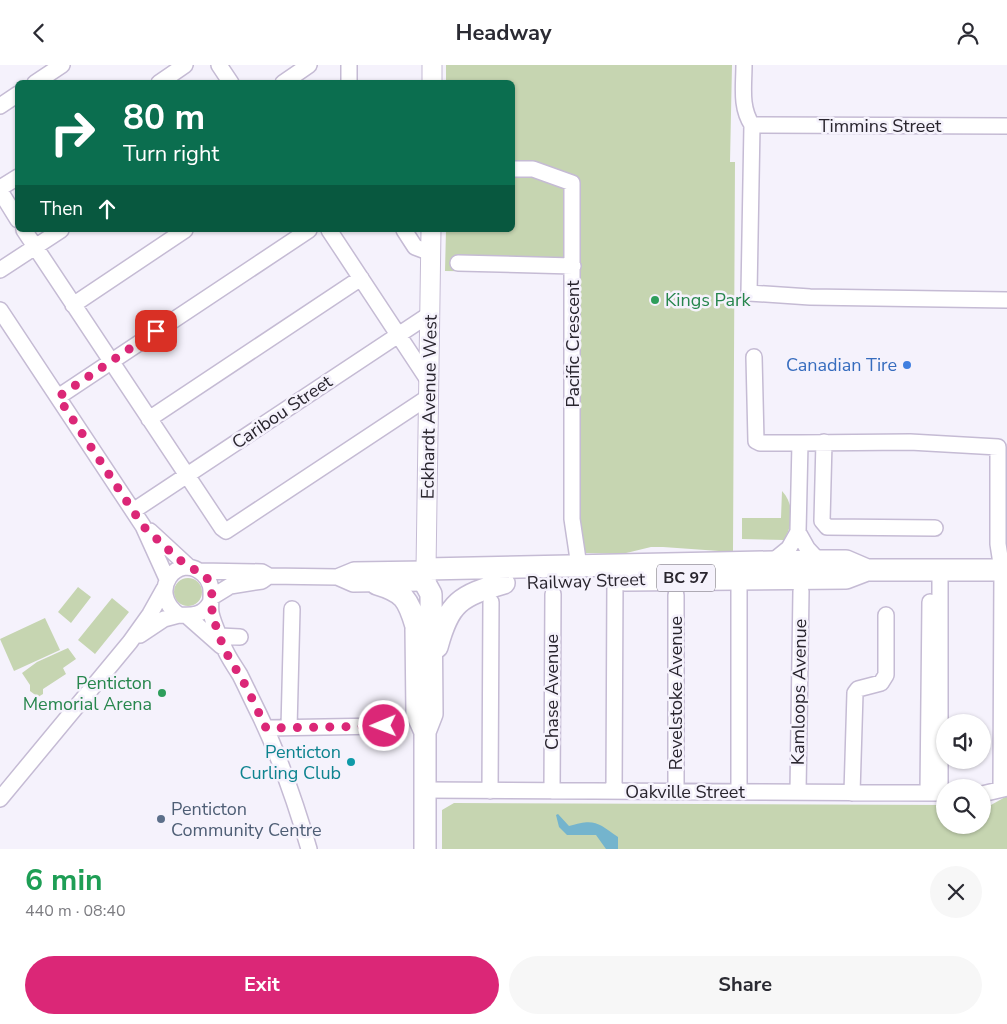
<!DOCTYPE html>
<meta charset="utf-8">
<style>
:root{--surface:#fff;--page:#f7f7f7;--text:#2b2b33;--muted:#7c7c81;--accent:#db2777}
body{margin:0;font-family:"Nunito Sans",sans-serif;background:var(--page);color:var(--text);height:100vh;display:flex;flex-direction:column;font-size:19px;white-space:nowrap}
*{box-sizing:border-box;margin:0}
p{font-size:16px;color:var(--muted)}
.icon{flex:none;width:28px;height:28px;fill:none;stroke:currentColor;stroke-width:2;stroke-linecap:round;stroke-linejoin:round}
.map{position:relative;height:784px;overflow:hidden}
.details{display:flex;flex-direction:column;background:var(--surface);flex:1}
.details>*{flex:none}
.hud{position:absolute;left:15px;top:15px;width:500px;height:152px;border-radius:8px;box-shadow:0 1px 4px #0004;background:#0b6e4f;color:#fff;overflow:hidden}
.buttons{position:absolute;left:936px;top:649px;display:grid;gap:10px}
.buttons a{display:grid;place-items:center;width:55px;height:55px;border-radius:50%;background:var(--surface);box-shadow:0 1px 4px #0004;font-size:25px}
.pin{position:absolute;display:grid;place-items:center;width:42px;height:42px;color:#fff;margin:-21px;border-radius:10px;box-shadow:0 2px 8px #0006}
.me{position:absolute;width:55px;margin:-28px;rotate:269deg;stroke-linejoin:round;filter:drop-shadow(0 0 4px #0008)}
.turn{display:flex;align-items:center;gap:18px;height:105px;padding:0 25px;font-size:22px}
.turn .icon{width:65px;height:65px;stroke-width:2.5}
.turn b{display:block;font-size:35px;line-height:42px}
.then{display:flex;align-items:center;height:48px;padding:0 25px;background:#0003;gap:10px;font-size:19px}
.round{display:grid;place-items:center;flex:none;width:52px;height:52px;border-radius:26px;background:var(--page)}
.overview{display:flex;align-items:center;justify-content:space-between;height:85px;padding:0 25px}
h1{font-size:30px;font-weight:700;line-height:38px;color:#1e9e55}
.button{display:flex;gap:10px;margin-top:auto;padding:10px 25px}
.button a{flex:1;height:58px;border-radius:30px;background:var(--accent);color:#fff;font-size:20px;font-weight:700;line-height:58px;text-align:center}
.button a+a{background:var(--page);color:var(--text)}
header{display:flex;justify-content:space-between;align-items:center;height:65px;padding:0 25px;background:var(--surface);font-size:22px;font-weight:700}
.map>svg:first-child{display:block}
</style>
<header><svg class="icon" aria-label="back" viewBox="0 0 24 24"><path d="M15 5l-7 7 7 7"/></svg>Headway<svg class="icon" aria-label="person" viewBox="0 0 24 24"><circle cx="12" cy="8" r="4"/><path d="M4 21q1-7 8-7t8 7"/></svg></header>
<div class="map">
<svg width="1007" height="784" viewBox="0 0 1007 784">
<rect width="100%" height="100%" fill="#f5f2fc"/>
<path fill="#c6d5b1" d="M446 0H732L730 97H735L733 487 663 482H651L622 489 585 488 578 453 576 208 445 206 446 165H512V18L446 17Z
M782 426C795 440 793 460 784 475L742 474V453H781Z
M174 527a14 14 0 1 1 28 0a14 14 0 1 1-28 0Z
M78 522 91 532 71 558 58 547Z
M112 533 129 547 95 589 78 575Z
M45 553 60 585 14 606 0 574Z
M68 583 76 594 63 603 66 609 43 624V629L38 632 30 626V620L22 608 37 597Z
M1007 731V784H442V745L454 738 945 740V760H982L983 740H991Z"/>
<path fill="#74b4cd" d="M558 749 569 761C595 753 598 758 618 772V784H606L596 770H567L559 762 556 750Z"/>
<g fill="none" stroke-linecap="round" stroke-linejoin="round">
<defs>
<path id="minor" d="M219 0 231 18
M744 0C744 21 740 42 752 60
M35 18 62 0
M159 18 185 0
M283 18 309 0
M349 18V0
M0 41 18 29
M752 60 749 228 810 232 1007 235
M752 60 1007 61
M512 104H533L572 118V454L579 501
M0 123 18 112
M0 126 18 155
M24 165 222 463 226 466 430 331
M329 165 430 318
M404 165 415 182 431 188
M458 198 573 201
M0 205 61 165
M73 240 185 165
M0 245 143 461 167 514
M754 292 756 376 760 378H800L798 467 789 483 773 496
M58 332 309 165
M149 354 361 213
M824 377 822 456 827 462 935 463
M800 378 910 377 998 382V479L1002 505 1001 724
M133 446 430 249
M150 466 189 502
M798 467 807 483 819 496
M199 506 262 507 269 511 337 512 354 505 426 504
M337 512 353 519 425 518
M212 532 230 521 262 516 269 511
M210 538C203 550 193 551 179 550 146 527 178 486 203 509 216 520 209 534 211 548 213 558 219 570 223 580 227 591 234 600 240 610 247 624 253 637 260 651 280 693 296 739 309 784
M187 551 221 581
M140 570 164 554 179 550
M220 571 240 572
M266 663 383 661
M289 663 292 544
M425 725 945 728
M490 726 491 537
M552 726 553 529
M614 726 615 515
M676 727V530
M739 727V513
M798 727 801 526
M852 728 855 628 858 624 881 618 886 610V550
M928 728 930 537
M940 728V505
M982 729 1007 723
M0 734 130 577 150 549 164 524"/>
<path id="major" d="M432 18V0
M426 504 431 165"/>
<path id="highway" d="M625 515 846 513 867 505H1007
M377 519C404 527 408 534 416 561
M416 564 417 649 425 667
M437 582C449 537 460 531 504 518
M425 784V667L432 649 431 529 425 518 426 504 819 496H846L867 505"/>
</defs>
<use href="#minor" stroke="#c5bbd4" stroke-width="18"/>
<use href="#major" stroke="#c5bbd4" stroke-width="21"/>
<use href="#highway" stroke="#c5bbd4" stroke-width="24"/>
<use href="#minor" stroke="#fff" stroke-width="15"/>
<use href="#major" stroke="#fff" stroke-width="19"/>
<use href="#highway" stroke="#fff" stroke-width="21"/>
</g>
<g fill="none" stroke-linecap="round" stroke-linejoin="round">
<path stroke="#db2777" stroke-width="9" stroke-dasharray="0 16.2" d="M156 266 58 332 143 461 175 491 189 502 204 509 209 516 212 530V550L224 584 247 623 266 663 384 661"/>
</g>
<g fill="#2e9e5b" stroke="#f5f2fc" stroke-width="2">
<circle cx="655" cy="235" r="5"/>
<circle cx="162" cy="628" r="5"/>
</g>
<circle fill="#3f7fe0" stroke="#f5f2fc" stroke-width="2" cx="907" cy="300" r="5"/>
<circle fill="#0f9aa8" stroke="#f5f2fc" stroke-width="2" cx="351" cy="697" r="5"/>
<circle fill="#5c6f8a" stroke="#f5f2fc" stroke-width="2" cx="161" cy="754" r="5"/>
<g text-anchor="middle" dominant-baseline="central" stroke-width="5" stroke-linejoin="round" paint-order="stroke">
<rect fill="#f5f2fc" stroke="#66626c" stroke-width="1" x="657" y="499.5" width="58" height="27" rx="4"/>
<g font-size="16" font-weight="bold" fill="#29252e">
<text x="686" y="513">BC 97</text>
</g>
<g font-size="18" fill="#29252e" stroke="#f5f2fc">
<text x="880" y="61">Timmins Street</text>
<text transform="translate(573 279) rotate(-90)">Pacific Crescent</text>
<text transform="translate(429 342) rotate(-89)">Eckhardt Avenue West</text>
<text transform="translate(282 347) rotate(-34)">Caribou Street</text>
<text transform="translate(586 516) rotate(-2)">Railway Street</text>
<text transform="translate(552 627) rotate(-90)">Chase Avenue</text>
<text transform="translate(799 627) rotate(-89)">Kamloops Avenue</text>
<text transform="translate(676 628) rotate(-90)">Revelstoke Avenue</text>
<text x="685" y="727">Oakville Street</text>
</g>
<g font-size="18" fill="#27864d" stroke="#f5f2fc" text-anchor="start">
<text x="665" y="235">Kings Park</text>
<text x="152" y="618" text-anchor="end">Penticton<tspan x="152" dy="21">Memorial Arena</tspan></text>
</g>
<g font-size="18" fill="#366cbe" stroke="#f5f2fc" text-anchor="end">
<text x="897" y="300">Canadian Tire</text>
</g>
<g font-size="18" fill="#0d838f" stroke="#f5f2fc" text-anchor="end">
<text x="341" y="687">Penticton<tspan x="341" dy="21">Curling Club</tspan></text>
</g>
<g font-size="18" fill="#4e5e75" stroke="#f5f2fc" text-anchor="start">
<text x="171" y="744">Penticton<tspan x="171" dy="21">Community Centre</tspan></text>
</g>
</g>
</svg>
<div class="buttons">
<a><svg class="icon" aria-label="sound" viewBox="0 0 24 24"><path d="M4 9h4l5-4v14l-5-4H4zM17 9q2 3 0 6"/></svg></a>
<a><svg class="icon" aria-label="search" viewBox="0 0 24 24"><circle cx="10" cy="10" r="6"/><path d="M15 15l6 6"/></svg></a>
</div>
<div class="pin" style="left:156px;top:266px;background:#d93025"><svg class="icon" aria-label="arrive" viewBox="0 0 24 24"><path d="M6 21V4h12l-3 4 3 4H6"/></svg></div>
<svg class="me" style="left:384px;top:661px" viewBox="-20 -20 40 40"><circle r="17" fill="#db2777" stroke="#fff" stroke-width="3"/><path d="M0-11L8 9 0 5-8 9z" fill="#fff"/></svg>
<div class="hud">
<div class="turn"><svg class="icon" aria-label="right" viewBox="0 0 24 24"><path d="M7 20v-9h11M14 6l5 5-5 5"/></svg><div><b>80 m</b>Turn right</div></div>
<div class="then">Then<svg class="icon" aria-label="ahead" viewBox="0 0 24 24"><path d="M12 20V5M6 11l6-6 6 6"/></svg></div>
</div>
</div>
<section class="details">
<div class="overview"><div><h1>6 min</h1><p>440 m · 08:40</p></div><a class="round"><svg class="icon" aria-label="close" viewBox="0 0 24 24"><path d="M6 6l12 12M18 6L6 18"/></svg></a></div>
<div class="button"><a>Exit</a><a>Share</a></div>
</section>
